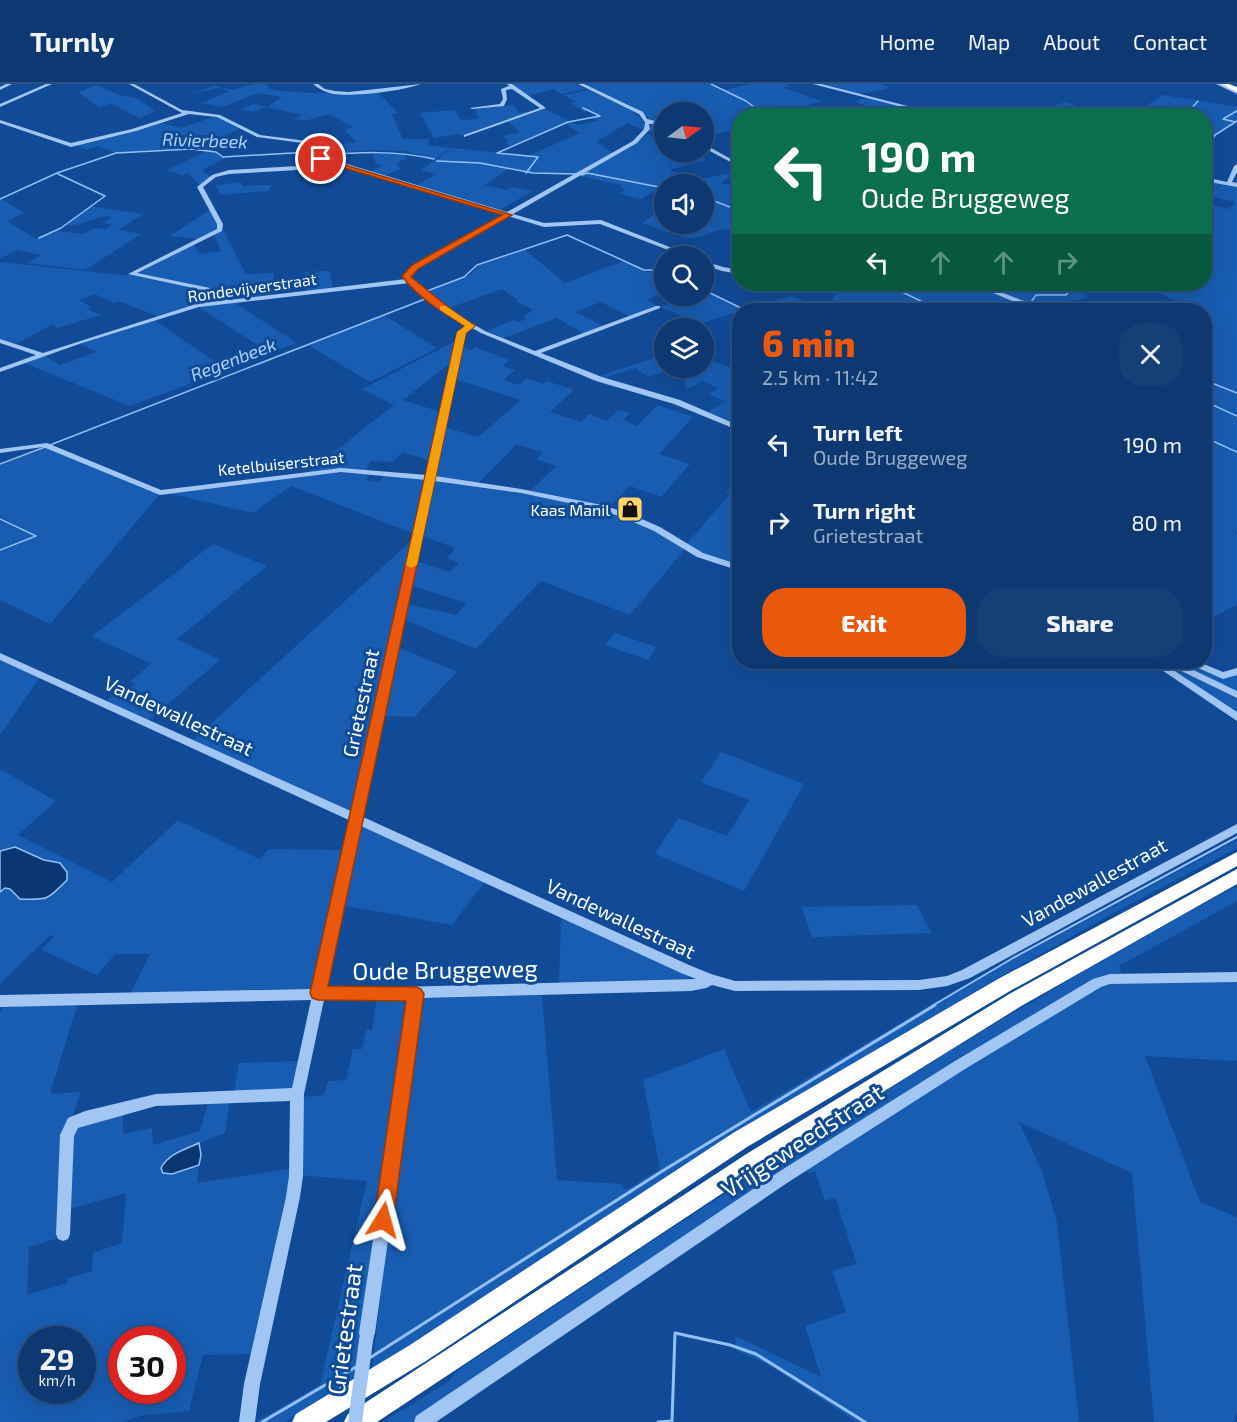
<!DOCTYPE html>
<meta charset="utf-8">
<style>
:root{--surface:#0d3872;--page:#163f77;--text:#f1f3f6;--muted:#9aacc4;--line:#2d5284;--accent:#ea580c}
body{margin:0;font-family:"Exo 2",sans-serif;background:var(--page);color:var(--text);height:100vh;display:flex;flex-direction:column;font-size:22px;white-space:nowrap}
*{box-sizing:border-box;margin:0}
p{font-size:20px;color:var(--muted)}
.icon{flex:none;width:33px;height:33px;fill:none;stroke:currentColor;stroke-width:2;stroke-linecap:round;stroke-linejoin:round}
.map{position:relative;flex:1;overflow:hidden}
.drawer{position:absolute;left:732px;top:219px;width:480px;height:366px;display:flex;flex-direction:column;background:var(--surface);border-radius:24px;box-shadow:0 6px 24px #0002,0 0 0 2px var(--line)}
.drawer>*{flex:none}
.hud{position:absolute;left:732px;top:24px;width:480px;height:183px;border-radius:24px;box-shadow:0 6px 24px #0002,0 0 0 2px var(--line);background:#0b6e4f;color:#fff;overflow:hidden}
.needle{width:39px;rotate:75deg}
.controls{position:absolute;left:654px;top:18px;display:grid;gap:12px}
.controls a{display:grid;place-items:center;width:60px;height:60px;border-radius:50%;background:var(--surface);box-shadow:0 6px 24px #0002,0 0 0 2px var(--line);font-size:30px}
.speed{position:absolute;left:18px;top:1242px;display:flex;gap:12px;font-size:30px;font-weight:700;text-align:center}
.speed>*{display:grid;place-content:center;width:78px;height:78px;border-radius:50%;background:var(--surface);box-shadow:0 6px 24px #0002,0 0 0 2px var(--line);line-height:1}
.speed small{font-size:15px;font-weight:400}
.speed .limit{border:9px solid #d22;background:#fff;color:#111}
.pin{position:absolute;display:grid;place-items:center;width:51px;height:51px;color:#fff;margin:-26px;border:3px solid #fff;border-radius:50%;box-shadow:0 2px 6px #0007}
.me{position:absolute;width:66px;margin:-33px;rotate:8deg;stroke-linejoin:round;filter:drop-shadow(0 0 4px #0008)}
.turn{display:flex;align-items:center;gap:21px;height:126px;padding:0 30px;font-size:27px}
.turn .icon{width:78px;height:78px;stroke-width:2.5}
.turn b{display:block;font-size:42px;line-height:51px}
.lanes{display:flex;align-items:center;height:57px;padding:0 30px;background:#0003;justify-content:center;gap:30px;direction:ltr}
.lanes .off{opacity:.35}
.round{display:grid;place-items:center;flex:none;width:63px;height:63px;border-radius:24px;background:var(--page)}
.headline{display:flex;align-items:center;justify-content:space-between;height:102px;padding:0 30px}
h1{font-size:36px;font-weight:800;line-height:45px;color:var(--accent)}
.primary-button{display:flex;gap:12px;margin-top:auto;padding:12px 30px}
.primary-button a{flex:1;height:69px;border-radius:24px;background:var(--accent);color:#fff;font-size:24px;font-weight:800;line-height:69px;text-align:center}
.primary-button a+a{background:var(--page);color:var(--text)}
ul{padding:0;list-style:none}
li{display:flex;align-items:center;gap:18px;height:78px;padding:0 30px}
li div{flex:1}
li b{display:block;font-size:22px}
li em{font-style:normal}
header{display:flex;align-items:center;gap:36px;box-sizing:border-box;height:84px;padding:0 30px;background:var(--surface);border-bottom:2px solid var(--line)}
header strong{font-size:28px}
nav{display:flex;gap:33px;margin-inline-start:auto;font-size:21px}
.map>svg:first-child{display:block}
</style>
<header>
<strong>Turnly</strong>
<nav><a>Home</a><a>Map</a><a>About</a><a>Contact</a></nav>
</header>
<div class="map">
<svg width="1237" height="1338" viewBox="0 0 1237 1338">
<rect width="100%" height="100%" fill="#114b98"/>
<path fill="#185db2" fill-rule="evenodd" d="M253 0H266L270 4 268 5C305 11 339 9 376 6L398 29 392 30 403 55H429L428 61 450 64 435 75 404 67 372 66 318 71 313 65 356 58 345 46 353 43 329 30 304 37 294 35 302 31 267 23 253 28 241 25 254 20 267 23 282 13 258 9 222 23 202 19 229 7 219 4 193 9 214 2 233 6Z
M510 0H574L586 5 561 10 554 5 528 12Z
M583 0H709L744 17 765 31 740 32 739 49 733 46 704 53V28H664V39L649 35 632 22Z
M750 0H787L789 1 783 4 822 17 791 27 800 31H767L724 6Z
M819 0H883L889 4 859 10Z
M97 1 119 11 136 14 156 27 139 34 111 19 99 24 78 8Z
M589 6 628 23 644 37V46L627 39 596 58 613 69 577 89H533L509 85 485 101 506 106 513 103 533 107 498 127 416 102 437 90 421 86 452 64 528 72 580 49 566 40 512 63 505 58 509 56 502 52 520 48 507 37 545 25 577 41 598 37 593 34 598 31 588 27 584 28 571 19 576 18 564 11Z
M1163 11 1237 23V36L1213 53 1205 68 1204 32 1159 31 1141 25Z
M869 13 942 31 863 32 853 28 869 23 854 17Z
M1066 18 1086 25 1069 30 1071 31H1041L1054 25 1048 23Z
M515 21 518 29 544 24 464 52 459 50 434 54 420 29 454 26 461 36 478 35 475 24Z
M215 32 240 44 219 55 229 57 211 66 225 74 202 86 211 93 200 101 187 89 182 91 167 86 209 66 164 65 116 69 97 62 87 66 74 61 160 39 182 44Z
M652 39 661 40 648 50 664 60V68H692L706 76 669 86 700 95 739 87 728 91 730 93 720 99 730 101 739 99V123L735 125 739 127V150C721 139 714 150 695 154 685 156 653 142 641 139L664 124V140H704V100H664V104L661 103 641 115 619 110 626 105 620 103 622 101 579 92 642 55 648 50Z
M372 68 404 69 407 76H401L397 82 403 84 384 92 369 88 383 81 376 80Z
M1205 94 1237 101V448L1232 447 1237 450V520L1207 537 1204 536V226H1191L1186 222 1140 200H1204L1205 120 1230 125 1235 118 1205 111Z
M241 98 242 102 272 101 268 107 220 111 216 101Z
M0 114 24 129 7 137 36 155 58 147 84 150 94 144 106 145 111 141 103 139 111 133C91 131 85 143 67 141L90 122 143 130 118 146 141 150 85 186 28 179 41 171 16 166 0 175Z
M211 125 220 144 199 155 170 152Z
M223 146 246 190 274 189 273 197 270 198 272 211 252 213 251 203 225 209 229 216 195 220 157 232 119 217 114 219 95 210 79 216 91 223 87 225 101 231 57 244 53 240 16 260 0 255V178L122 191H133L194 159 199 170 221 167 214 150Z
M525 166 565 199 624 177 648 188 654 187 664 191V208L647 216 657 222 630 233 601 218 575 228 603 242 584 250 557 234 504 254 487 247 513 236 518 238 527 235 523 232 533 226 516 217 518 216 502 205 449 224 431 211 434 210 429 206 471 190 478 182Z
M330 187 333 205 306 207 305 188Z
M856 200H978L987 204 989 202 983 200H1082L1081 206 1087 213 1082 216 1036 220 1040 224 1099 220 1104 223 1089 226H839L832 223 830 218 837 209Z
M704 207 743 226 698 240 661 223 690 212H704Z
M790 212 800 215 815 226 745 225Z
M232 217 297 259 270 269 197 222Z
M384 231 437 264 370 298 308 261Z
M153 235 227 286 130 322 24 279 44 271 60 281 97 268 79 259Z
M458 256 453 277 403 316 441 328 431 377 402 368 393 378 371 377 366 386 339 385 307 389 394 321 362 305Z
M461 263 472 266 475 263 509 276 503 282 515 286 503 296 519 301 527 294 543 300 547 297 574 306 550 328 581 338 589 330 607 337 618 326 629 329 623 336 637 342 658 321 693 333 659 370 690 380 661 413 630 402 608 424 530 407 556 382 537 375 543 368 517 360 477 400 433 393 444 343 478 353 521 316 454 295Z
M664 271V284H676L648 293 635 284 603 294 600 292Z
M707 275 739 286V337L735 340 709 328 725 317 709 310 718 304 702 297 687 306 684 296 707 287 703 284 704 276Z
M46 364 160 410 50 540 0 516V467L38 452 0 433V381Z
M337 388 371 389 366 396 379 398 384 391 426 396 415 450 291 402 253 429 167 409Z
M739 393V468L730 480 715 476 685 462 730 410 726 408Z
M431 397 549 413 607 426 648 442 685 465 630 531 541 497 476 565 403 535 407 520 456 531 466 519 410 501 416 477 450 488 459 479 447 474 455 464 420 451Z
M0 436 33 452 0 465Z
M412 456 415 460 356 725 351 727 193 656Z
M213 460 267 482 177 555 220 576 149 636 106 617 121 605 127 607 136 600 130 597 151 580 92 552Z
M615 549 656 563 648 576 605 561Z
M396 562 457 588 414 633 382 632Z
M0 576 40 593 0 651Z
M1177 578H1190L1225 593 1237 589V607Z
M1168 579 1237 614V629L1166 583 1165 580Z
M721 668 804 700 744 807 655 770 678 734 727 752 749 716 701 698Z
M0 685 56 717 18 751 112 798 178 736 259 775 269 765 347 766 317 901 305 908 129 912 150 870H115L97 891 41 866 54 853 50 851 0 900V808L5 804 10 805 60 779 44 776 15 763 0 767Z
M359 739 486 796 452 841 341 821Z
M1237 756V764C936 917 655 1105 372 1286L399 1047 418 920 423 914 542 911 557 1096 622 1100 626 1106 660 1085 643 996 724 965 751 1028 954 907Z
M1237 802V817L1119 882 1122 891 1107 892 416 1338H383L448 1298 458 1286C713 1117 967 946 1237 802Z
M917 821 931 849 812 853 802 823Z
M561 832 686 889 689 894 686 899 559 903Z
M1237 896V977L1145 972 1200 1118 1237 1133V1329L1234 1338H1154L1132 1089 1019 1038 1042 1087 1057 1139 1079 1338H857L767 1280 736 1266 735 1252 821 1293 805 1242 846 1228 832 1186 857 1180 835 1113 825 1117 815 1087 809 1089 805 1085 956 987 1101 902 1112 898Z
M377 913H400L407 924 353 1297 285 1338H256L320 1301 367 1097 299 1091 300 1013 324 1011 328 997 346 996 353 965H362L366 946H372Z
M78 918 50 1010 80 1008 71 1038 123 1027V1050L152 1044 153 1061 200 1047 209 1015 230 1014 225 1049 199 1059 195 1084 199 1081 197 1099 294 1084 256 1270 203 1271 189 1327 141 1332 121 1338H0V928L4 919ZM126 1109 122 1159 93 1169 92 1187 68 1194 67 1199 27 1211 29 1163 65 1152 66 1126ZM32 1256H82V1306H32ZM122 1256H172V1306H122Z
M300 977 294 1005 234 1009 239 979Z"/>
<path fill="#0a3673" stroke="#93c1f7" stroke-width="1.5" d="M15 763 44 776 60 779 67 788V796C47 816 49 816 20 815L10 805 5 804 0 808V767Z
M199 1059 201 1071 199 1081 172 1090 163 1089 161 1084C168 1070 186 1065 199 1059Z"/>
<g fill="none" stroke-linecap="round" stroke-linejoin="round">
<path stroke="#93c1f7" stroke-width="1.5" d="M711 0 746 17 766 32
M1182 32 1185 24 1191 25 1198 17
M1235 38 1223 35 1237 27
M1208 63 1215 51 1237 37
M1204 71 1208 65
M319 72C358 68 395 66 434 75
M437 77 480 79 533 89 576 90
M526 89 538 73 497 69 568 38 600 32 583 24
M582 91 587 89 664 104
M704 113 740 127
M0 115 57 89 116 69 191 65 216 68 223 73 310 68
M39 154 61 144 105 112 58 90
M892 203 939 226
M704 206 745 226
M427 207 464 193 477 181 567 151 644 186H655L664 190
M1031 218 1036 211H1066L1071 204 1069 200
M1032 222 1041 226
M1204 296 1237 309
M1204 317 1237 332
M1204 353 1237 368
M50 361 425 215
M0 380 45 363
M0 435 36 452 0 466"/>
<path stroke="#93c1f7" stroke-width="2" d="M932 922 1013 874 1237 753"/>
<path stroke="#93c1f7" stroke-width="3" d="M368 1275 664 1086 935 921
M262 1338 356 1283
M658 1338 672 1337 675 1249 730 1261 756 1270 865 1338"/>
<path fill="#a1c6f4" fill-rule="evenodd" d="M6 0H12L0 6V3Z
M46 0H52L0 23V20Z
M129 0H134L182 26 220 31 260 51 307 57 320 72 507 128 633 57 644 45 645 38 639 30 578 0H584L643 28 647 35 664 39 662 40H649L650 45 637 59 513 130 544 139 601 136 690 171 691 172H684L600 140 544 143 508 132 417 184 410 192 451 227 485 247 535 267 656 222H660V224L541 269 602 293 680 316 740 342V347L674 320 596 297 481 249 472 244 465 249 435 392 521 405 602 421 628 429 660 443 703 469 740 481V487L697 473 654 447 622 433 597 425 521 409 434 397 363 733 689 881 711 890 735 897 919 896 947 892 962 886 1237 740V749L970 894 947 902 919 906 735 907 712 901 706 904 691 907 422 914 375 1249 373 1255 367 1257 361 1255 359 1249 409 915 324 916 304 1010 303 1092 300 1113 260 1300 255 1338H239L244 1300 286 1113 289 1092 290 1017 156 1022 78 1044 74 1052 70 1150 68 1155 63 1157 58 1155 56 1150 60 1051 68 1034 85 1027 156 1010 292 1004 311 916 0 923V911L313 905 351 737 0 576V569L353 728 426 396 341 388 160 411 43 363 0 369V365L47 359 161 406 341 384 427 391 459 248 467 242 447 229 410 199 199 223 82 259 0 288V284L36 271 0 259V255L43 269 196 220 222 216 218 210 207 207 128 190 217 145V140L197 103 212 91 229 86 333 80 336 82 333 84 229 90 216 93 203 103 223 140 222 147 137 189 210 204 222 208 228 216 406 195 403 192 413 182 503 131 339 82 316 74 303 59 257 53 217 33 189 30 136 47 71 63 0 39V36L71 59 132 45 182 29ZM361 742 681 889 696 895 326 905Z
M313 0H318L325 5 335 7 349 8 421 0C403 7 353 13 333 10 325 8 319 5 313 0Z
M507 0H512L546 24 464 53V51L540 24 512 5 506 6 507 15 504 22 472 25 470 24 500 20 503 15 501 5 509 2Z
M813 0H821L947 32H937Z
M1216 0H1222L1237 7V10Z
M704 60 740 80V83L704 64Z
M1237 80V88L1232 98 1237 99V103L1204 97V93L1227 98 1234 82Z
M704 177 723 183 740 186V190L722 187 704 181Z
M854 200H903L886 204 857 202Z
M972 200H979L1021 216 1040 221 1037 223 1017 219Z
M1150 578H1161L1237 628V637Z
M1165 578H1177L1237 607V614L1167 580Z
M1187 578H1199L1223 588 1237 584V591L1223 595 1189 580Z
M1237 888V898L1110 900 1101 903 965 985 787 1099 436 1338H414L416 1332 777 1089 955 977 1093 895 1110 890Z"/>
<path fill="#fff" fill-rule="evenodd" d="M1221 0H1229L1237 3V8Z
M1237 768V782L1010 907 747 1063 426 1277 326 1338H292L296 1330 410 1261 733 1049 998 895Z
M1237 785V800L1023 921 762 1083 377 1338H344L348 1330 748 1069 1011 909Z"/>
<path stroke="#a1c6f4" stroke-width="14" d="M355 1338 367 1249"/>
</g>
<path fill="#ea580c" stroke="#983908" stroke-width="1.5" d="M318 73 512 131 418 185 411 193 452 226 475 242 466 249 328 902 416 903 421 905 424 910 393 1136 390 1143 383 1146 376 1143 374 1136 406 917 318 916 312 914 310 909 457 248 465 242C443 229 417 213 402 192L412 181 502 131 318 76Z"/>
<path fill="#f59e0b" d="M440 222H446L475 242 466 249 417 481 411 484 406 481 457 248 465 242 440 226Z"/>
<defs>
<symbol id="shop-square" viewBox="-11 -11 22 22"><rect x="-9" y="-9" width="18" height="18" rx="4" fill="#ffd364" stroke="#114b98"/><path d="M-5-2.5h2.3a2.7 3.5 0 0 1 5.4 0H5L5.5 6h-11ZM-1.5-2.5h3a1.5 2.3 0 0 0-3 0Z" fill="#111"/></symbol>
</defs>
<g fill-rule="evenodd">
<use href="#shop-square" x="615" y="410" width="30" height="30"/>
</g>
<g text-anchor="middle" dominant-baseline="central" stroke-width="6" stroke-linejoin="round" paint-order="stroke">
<g font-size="16" fill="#fff" stroke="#114b98">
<text transform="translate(252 203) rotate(-8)">Rondevijverstraat</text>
<text transform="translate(281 379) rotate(-6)">Ketelbuiserstraat</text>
</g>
<g font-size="16" fill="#fff" stroke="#114b98" text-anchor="end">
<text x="610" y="425">Kaas Manil</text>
</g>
<g font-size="18" font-style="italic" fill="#aed0fb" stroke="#114b98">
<text transform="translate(205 56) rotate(2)">Rivierbeek</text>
<text transform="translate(233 275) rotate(-21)">Regenbeek</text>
</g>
<g font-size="20" fill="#fff" stroke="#114b98">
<text transform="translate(360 619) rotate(-78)">Grietestraat</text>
<text transform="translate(179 631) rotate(25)">Vandewallestraat</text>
<text transform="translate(1094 798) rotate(-29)">Vandewallestraat</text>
<text transform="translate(621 834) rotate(25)">Vandewallestraat</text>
</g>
<g font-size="24" fill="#fff" stroke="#114b98">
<text transform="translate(445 885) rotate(-1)">Oude Bruggeweg</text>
<text transform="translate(802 1056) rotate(-33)">Vrijgeweedstraat</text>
<text transform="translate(344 1245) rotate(-82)">Grietestraat</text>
</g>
</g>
</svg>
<div class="controls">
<a><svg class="needle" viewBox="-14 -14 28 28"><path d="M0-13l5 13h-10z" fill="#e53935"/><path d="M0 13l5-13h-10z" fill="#9aacc4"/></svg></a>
<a><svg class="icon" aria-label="sound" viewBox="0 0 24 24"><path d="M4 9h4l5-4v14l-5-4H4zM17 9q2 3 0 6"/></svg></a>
<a><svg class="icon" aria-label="search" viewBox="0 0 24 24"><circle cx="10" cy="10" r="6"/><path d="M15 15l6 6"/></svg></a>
<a><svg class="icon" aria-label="layers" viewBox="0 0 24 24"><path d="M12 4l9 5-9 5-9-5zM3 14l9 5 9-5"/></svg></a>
</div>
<div class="speed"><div>29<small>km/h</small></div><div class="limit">30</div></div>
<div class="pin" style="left:321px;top:75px;background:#d93025"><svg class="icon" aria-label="arrive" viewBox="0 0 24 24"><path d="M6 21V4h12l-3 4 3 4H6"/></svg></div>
<svg class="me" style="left:383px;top:1136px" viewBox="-20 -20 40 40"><path d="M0-17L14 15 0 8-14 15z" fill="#ea580c" stroke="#fff" stroke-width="4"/></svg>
<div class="hud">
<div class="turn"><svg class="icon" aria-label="left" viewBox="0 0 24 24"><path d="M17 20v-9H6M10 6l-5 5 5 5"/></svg><div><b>190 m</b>Oude Bruggeweg</div></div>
<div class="lanes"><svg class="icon" aria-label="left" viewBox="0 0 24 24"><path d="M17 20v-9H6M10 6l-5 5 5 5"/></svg><svg class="icon off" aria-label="ahead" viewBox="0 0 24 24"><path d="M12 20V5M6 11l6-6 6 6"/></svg><svg class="icon off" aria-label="ahead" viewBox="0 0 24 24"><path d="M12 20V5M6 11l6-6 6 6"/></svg><svg class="icon off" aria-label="right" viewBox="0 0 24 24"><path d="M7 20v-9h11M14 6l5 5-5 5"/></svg></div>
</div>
<section class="drawer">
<div class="headline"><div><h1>6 min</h1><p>2.5 km · 11:42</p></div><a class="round"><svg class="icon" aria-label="close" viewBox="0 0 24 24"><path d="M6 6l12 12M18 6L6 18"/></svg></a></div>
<ul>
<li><svg class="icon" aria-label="left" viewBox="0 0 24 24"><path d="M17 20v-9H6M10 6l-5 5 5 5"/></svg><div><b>Turn left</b><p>Oude Bruggeweg</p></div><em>190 m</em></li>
<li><svg class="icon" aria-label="right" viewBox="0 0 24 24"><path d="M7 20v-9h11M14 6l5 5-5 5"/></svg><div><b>Turn right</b><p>Grietestraat</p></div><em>80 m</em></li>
</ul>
<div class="primary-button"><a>Exit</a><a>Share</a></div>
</section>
</div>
